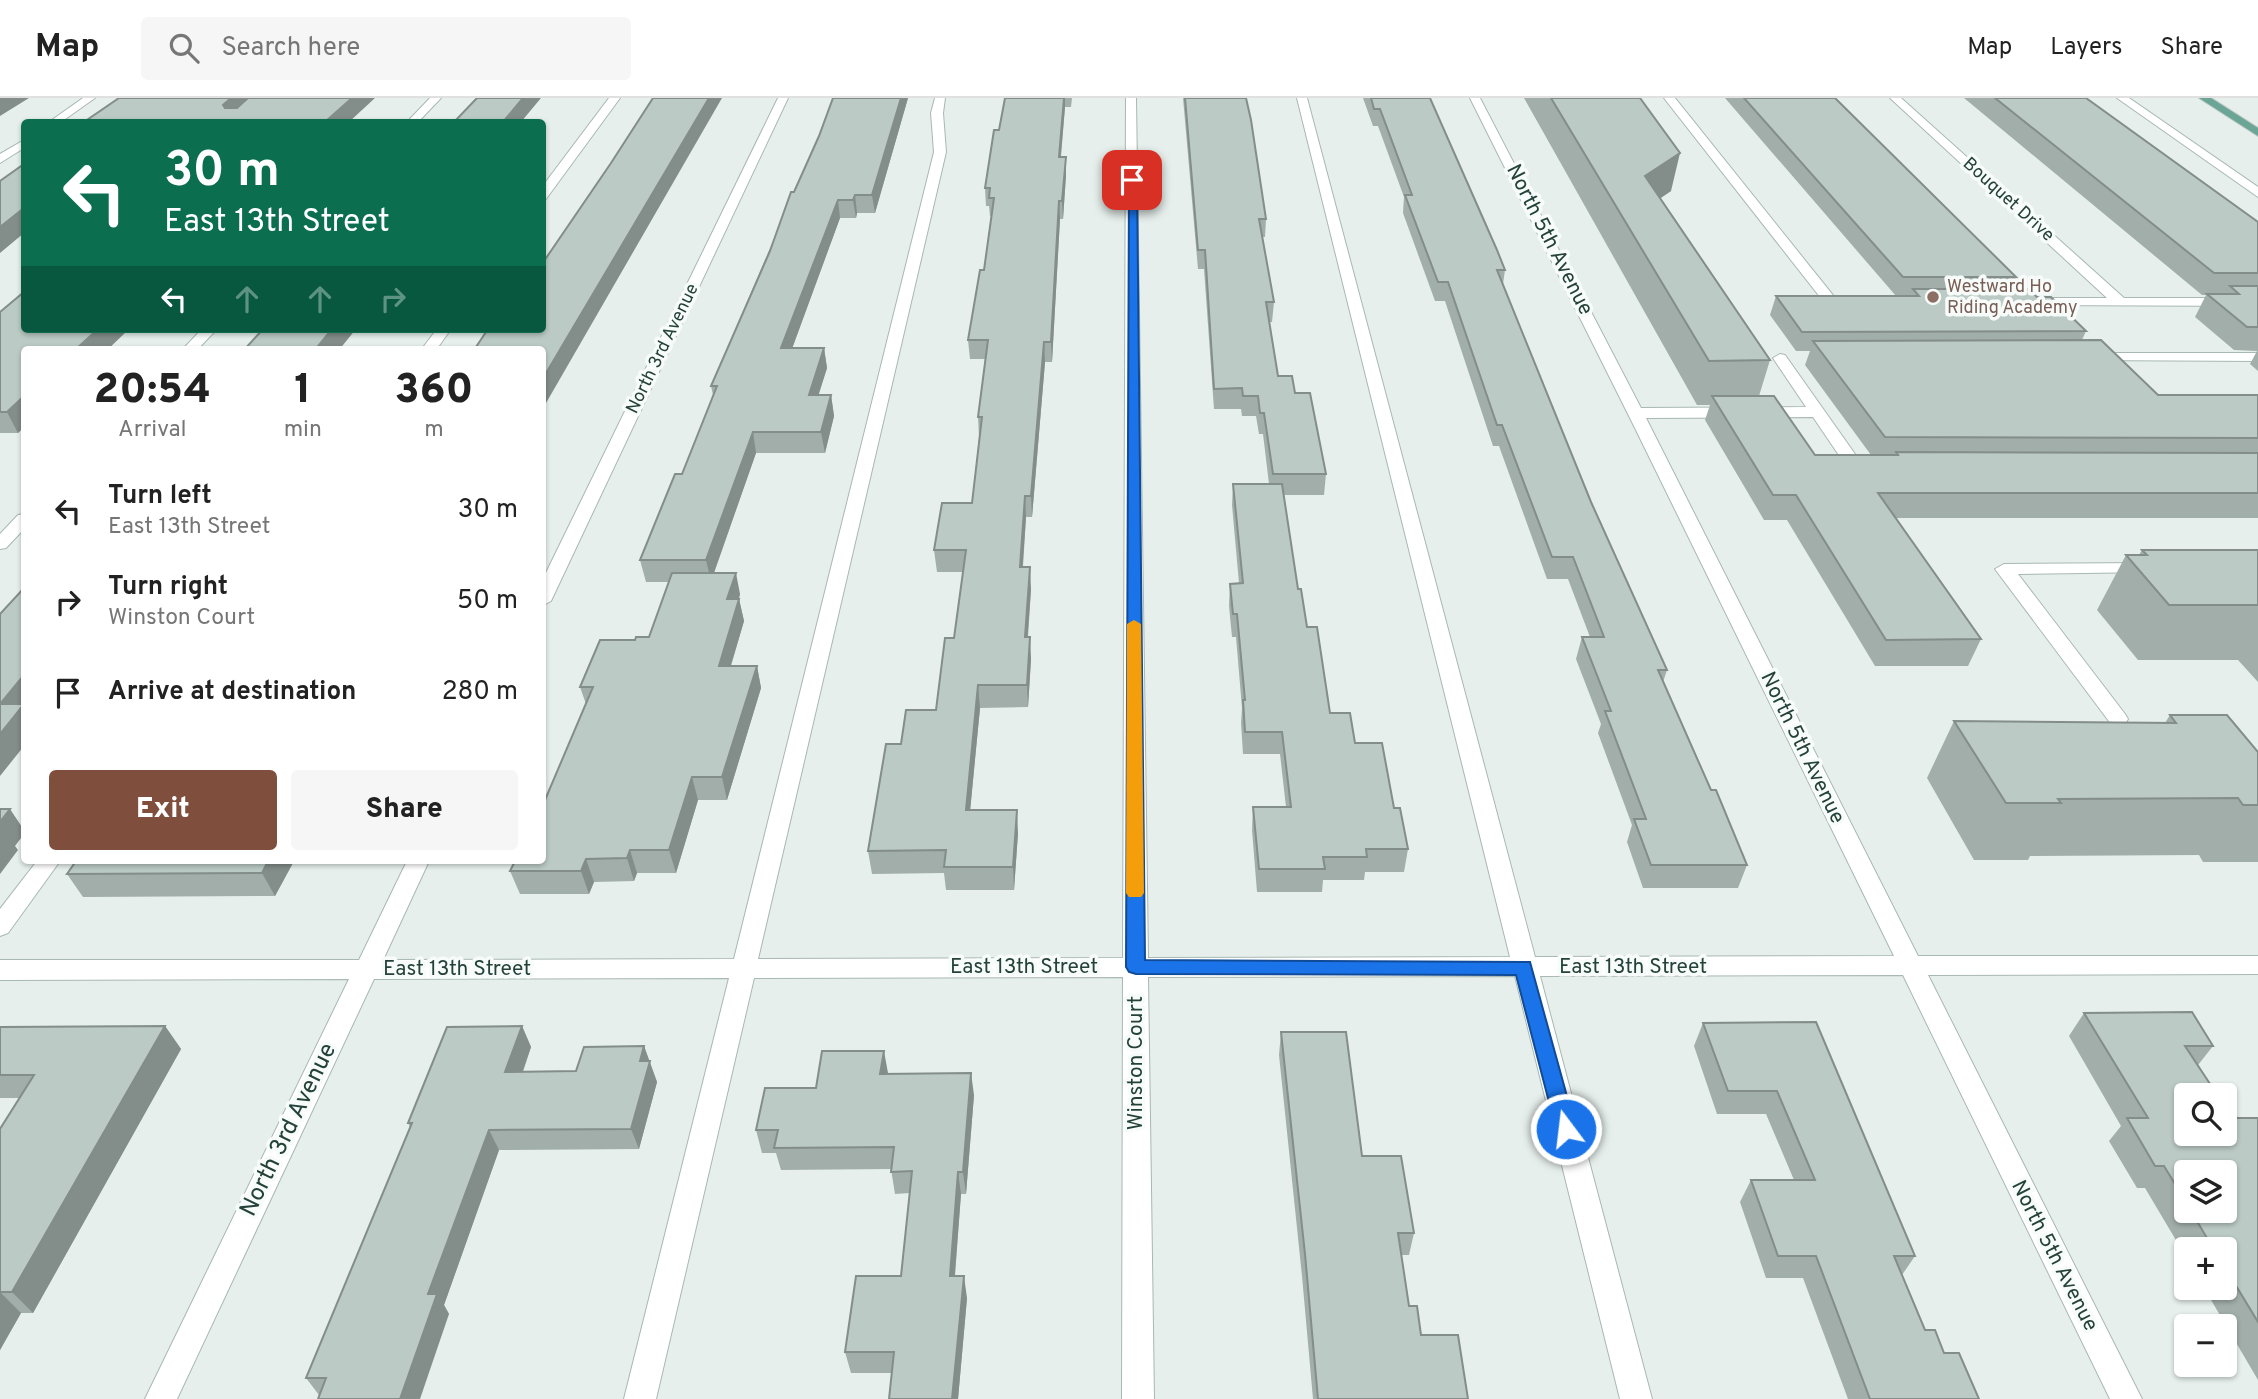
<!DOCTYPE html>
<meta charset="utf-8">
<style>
:root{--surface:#fff;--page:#f6f6f6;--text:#222;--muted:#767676;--line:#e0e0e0;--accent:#804e3d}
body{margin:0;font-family:Overpass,sans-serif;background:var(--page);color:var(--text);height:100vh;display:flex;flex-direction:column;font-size:26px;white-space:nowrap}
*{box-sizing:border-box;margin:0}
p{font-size:23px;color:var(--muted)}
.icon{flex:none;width:38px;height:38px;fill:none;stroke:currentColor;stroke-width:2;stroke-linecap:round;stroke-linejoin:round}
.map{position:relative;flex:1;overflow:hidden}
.side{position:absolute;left:21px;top:248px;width:525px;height:518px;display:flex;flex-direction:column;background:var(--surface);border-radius:7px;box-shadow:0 2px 5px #0004}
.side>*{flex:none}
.top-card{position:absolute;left:21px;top:21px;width:525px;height:214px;border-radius:7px;box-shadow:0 2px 5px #0004;background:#0b6e4f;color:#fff;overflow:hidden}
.tools{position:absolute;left:2174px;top:985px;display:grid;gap:14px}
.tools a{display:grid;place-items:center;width:63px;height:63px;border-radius:7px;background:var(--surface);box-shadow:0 2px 5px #0004;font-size:35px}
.pin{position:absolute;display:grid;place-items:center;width:60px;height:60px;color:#fff;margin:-30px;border-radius:14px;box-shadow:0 4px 10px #0006}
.me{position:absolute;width:77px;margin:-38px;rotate:345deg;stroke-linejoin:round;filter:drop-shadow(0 0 5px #0008)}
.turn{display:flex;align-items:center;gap:24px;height:147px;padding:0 28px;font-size:32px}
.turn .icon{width:91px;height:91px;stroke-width:2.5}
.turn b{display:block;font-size:49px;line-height:60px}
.lanes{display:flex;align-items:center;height:66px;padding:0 28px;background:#0003;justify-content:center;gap:35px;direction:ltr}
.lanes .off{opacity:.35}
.eta{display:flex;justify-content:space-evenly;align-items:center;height:119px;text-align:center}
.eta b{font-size:42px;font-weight:800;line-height:49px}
.action{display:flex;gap:14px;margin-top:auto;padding:14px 28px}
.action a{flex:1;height:80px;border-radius:7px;background:var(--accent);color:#fff;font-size:28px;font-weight:800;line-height:80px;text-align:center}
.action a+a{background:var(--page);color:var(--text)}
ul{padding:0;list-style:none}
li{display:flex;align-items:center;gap:21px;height:91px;padding:0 28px}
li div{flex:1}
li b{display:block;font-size:26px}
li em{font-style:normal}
header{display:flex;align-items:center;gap:42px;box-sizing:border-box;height:98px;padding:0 35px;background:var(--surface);border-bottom:2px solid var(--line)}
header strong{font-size:33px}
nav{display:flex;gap:38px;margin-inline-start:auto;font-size:24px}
.search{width:490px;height:63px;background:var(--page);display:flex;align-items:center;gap:18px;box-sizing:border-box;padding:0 24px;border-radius:7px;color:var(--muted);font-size:26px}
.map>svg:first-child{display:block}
</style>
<header>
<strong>Map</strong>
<div class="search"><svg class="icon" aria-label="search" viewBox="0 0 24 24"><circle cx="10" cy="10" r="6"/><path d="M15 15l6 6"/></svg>Search here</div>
<nav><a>Map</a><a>Layers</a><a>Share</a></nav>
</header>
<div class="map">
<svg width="2258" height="1301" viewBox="0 0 2258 1301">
<rect width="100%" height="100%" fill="#e6efeb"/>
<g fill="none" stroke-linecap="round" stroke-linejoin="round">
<defs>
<path id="minor" d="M83 0H95L61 24H49Z
M430 0H441L418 24H407Z
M609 0H620L546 101 542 102V89Z
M778 0H788L551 503 542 508V483Z
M935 0H945L943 15 946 54 758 861 1123 860 1126 0H1136L1148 860 1510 859 1297 0H1307L1535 859 1894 858 1632 324 1470 0H1480L1641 310 1806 309 1773 260 1780 256 1785 257 1862 366 1873 367 1875 371 1867 376 1851 375 1813 319 1646 320 1918 858H2258V876L1928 877 2142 1301H2110L1903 877 1540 878 1652 1301H1620L1515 878 1148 879 1154 1301H1122L1123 879 754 880 656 1301H624L729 880 374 881 177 1301H145L349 881 0 882V862H359L407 763H429L383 862 734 861 934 54 931 15Z
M1664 0H1675L1836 201 1856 202V208H1827Z
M1890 0H1901L2124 200H2258V208L2025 207 2023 204 2030 200H2107Z
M2117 0H2129L2258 89V99Z
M24 42V50L0 65V56Z
M202 231H217L197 252H182Z
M437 231H451L436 252H421Z
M2090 255H2258V263L2085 262 2083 259 2085 256Z
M24 416V431L6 450 0 451V436L18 417Z
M2147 465 2156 470 2153 474 2018 476 2125 616 2128 621 2125 626H2111L1995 471 2004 466Z
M37 763H60L8 835 0 838V811Z"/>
<path id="major" d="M2199 0H2211L2258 30V38Z"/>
</defs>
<use href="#minor" stroke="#a8b8b2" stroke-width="2"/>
<use href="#major" stroke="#c2cac8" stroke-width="2"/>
<use href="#minor" fill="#fff" fill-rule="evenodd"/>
<use href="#major" fill="#6aa596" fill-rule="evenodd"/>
</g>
<path fill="#a1aea9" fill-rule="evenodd" d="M908 0 875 115H857L856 120H840L792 250H824L827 270 818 297H831L834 318 825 355H756L714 475 740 496 739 501 744 523 731 568H757L761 590 727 702H698L676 775H637L634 783 594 784 589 796H520L510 773 542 763 586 606 580 589 635 542 649 539 669 484H646L640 462 682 376 713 297 711 288 794 94Z
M1005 0H1072L1071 9H1065L1061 59 1066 77 1063 121H1060L1052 264H1045L1032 419H1026L1023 469 1031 491 1028 539 1031 561 1028 609 980 610 970 712 1018 735 1014 792H946L944 775 872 776 868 753 901 646 936 612 954 540 963 474H937L934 452 972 405 979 339 978 319 985 261H970L968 242 984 172 991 118H990L989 108H986L985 90 999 32Z
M1183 0H1246L1266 121 1265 139H1262L1274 204 1272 224H1269L1278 278 1295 295 1326 376 1324 397H1283L1298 491 1330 615 1355 645 1394 710 1408 751 1404 774H1365L1364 782H1323L1322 794H1257L1252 732 1253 709H1286L1280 656H1243L1241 625 1242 610 1236 539H1232L1229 508 1230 486 1239 485 1232 407 1233 386H1269L1263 336H1259L1256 318H1242L1241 311H1214L1204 171H1198Z
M1363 0H1430L1505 172 1503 186 1591 404 1667 572 1663 584 1711 692 1747 767 1738 790H1643L1627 744 1632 727 1598 635 1601 626 1576 561 1582 539H1590L1568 481H1547L1499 348H1493L1445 203H1435L1403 115 1404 99 1378 28H1373Z
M1524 0H1640L1671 93 1660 100 1770 262 1759 298 1815 357H1871L1805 267 1810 253H1796L1770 217 1776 198H1896L1725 0H1835L2016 179 2011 191 2037 199 2086 233 2082 242 2158 297H2258V420H1896L1981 541 1968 568H1875L1787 422H1764L1705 322 1710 307H1697Z
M1964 0H2086L2258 124V273L2250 266 2257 253 2234 252 2195 219 2206 197H2202Z
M0 214 129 231 107 252H24V329L18 335H0Z
M2142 452H2258V584L2238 562H2138L2097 512 2126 457H2139Z
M2170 617 2258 654V764H2203L2199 757 2030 758 2028 762H1974L1927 680 1954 623 2165 625Z
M76 763H294L275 798 83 799 67 776Z
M2084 915 2213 948 2198 967 2233 1020H2258V1282L2204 1190H2224V1152H2186V1159L2145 1090H2137L2109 1043 2121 1028 2069 938ZM2186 1074 2224 1113H2186Z
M1816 924 1915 1158 1902 1177 1925 1232 1944 1255 1979 1301H1848L1803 1180H1766L1740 1104 1751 1082H1794L1766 1016H1717L1694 948 1703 925Z
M165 928 181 951 33 1215H21L0 1252V1031L20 1000H0V929Z
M522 928 531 949 523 974 576 973 644 948 657 984 639 1051 499 1052 444 1207 449 1216 319 1297 306 1280 410 1029 408 1025Z
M1281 934 1362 1058 1414 1135 1409 1157H1401L1409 1208 1421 1237 1468 1301H1313L1302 1178 1279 957Z
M888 975 974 997 966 1096H961L955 1178 967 1200 958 1301H889L892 1275H851L845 1254 901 1178 910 1095 895 1096 891 1071 781 1072 776 1055H762L756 1032 816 990Z"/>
<path fill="#838d89" d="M0 0H29L0 18Z
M231 0H255L229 24 223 7Z
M352 0H375L349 24H325Z
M523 0H541L521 24H503Z
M709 0H722L542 312V282Z
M901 0H908L875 115 872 97Z
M1064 0H1065V9L1059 77V59Z
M1680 55 1671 93 1636 117 1645 78Z
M1066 59V77L1063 121 1062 103Z
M855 97 857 115 856 120 853 102Z
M838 102 840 120 785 270 781 250Z
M1059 103 1060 121 1052 264 1051 244Z
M24 110V135L0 155V129Z
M98 231H129L107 252H75Z
M332 231H356L339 252H315Z
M1044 244 1045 264 1032 419 1031 398Z
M824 250 827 270 812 318 809 297Z
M831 297 834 318 825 355 821 334Z
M24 298V329L18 335 7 314Z
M753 334 756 355 711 483 706 462Z
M1025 398 1026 419 1021 491 1020 469Z
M1030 469 1031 491 1026 561 1025 539Z
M736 475 740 496 732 523 727 501Z
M739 501 744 523 724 590 719 568Z
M1030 539 1031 561 1028 609 1027 587Z
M757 568 761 590 727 702 722 679Z
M24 577V648L0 678V606Z
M978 587 980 610 968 735 966 712Z
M692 679 698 702 676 775 669 752Z
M10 711 24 732V736L15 748 18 752 0 776V724Z
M1017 712 1018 735 1014 792 1013 769Z
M630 752 637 775 634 783 627 760Z
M586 761 594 784 589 796 581 773Z
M268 763H294L275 798 262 775Z
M165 928 181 951 33 1215 12 1194Z
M522 928 531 949 515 995 505 974Z
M644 948 657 984 639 1051 631 1031 640 963Z
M884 953 888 975 880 976Z
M971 975 974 997 966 1096 963 1074Z
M489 1032 499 1052 444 1207 449 1216 420 1301H400L428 1196Z
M958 1074 961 1096 953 1200 950 1178Z
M964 1178 967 1200 958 1301H952Z
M0 1194 21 1215 0 1252Z"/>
<path fill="#bbcac4" stroke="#838d89" stroke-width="2" d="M119 0H231L223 7 225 10H237L248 0H352L325 24H84Z
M477 0H523L503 24H454Z
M653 0H709L542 282V252H474L486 234H497L498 231H542V166L611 65Z
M833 0H901L872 97H855L853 102H838L781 250H824L809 297H831L821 334H753L706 462H640L675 376H682L717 288H711L770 153 791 94H794L819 38Z
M1005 0H1064L1059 59H1066L1062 103H1059L1051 244H1044L1031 398H1025L1020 469H1030L1025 539H1030L1027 587H978L966 712H1017L1013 769H944L946 752 868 753 886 646H901L906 612H936L945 540H954L966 452H934L942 405H972L982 319H978L988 242H968L980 172H984L994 100H989L990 90H985L994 32H999Z
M1185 0H1246L1251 22 1266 121H1259L1274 204H1266L1278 278H1292L1295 295H1310L1326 376H1273L1264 315H1260L1258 298H1243L1242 290 1214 291 1205 152H1198Z
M1371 0H1430L1497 152 1505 172H1497L1591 404 1667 572H1658L1711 692H1716L1747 767H1651L1634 721H1646L1605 613H1611L1582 539H1604L1573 459H1552L1502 327H1497L1448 184H1438L1405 97H1412L1380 11H1374Z
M1551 0H1640L1680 55 1645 78 1770 262 1709 263Z
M1744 0H1835L2016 179H1903Z
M1995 0H2086L2258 124V175H2214Z
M24 66V110L0 129V83Z
M2230 188H2258V229H2247L2207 196H2239Z
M1913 191H2029L2037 199H2051L2086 233 1802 234 1776 198H1919Z
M24 194V231H98L75 252H24V298L7 314H0V214Z
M263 231H332L315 252H244Z
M2101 242 2158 297H2258V340L1885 339 1813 243Z
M1712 298H1774L1815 357H1898L1896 354 2258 355V395H1878L1981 541 1886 542 1796 397H1773Z
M1233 386H1282L1298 491H1301L1307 529H1317L1330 615H1350L1355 645H1382L1394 710H1400L1408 751H1366L1367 759H1323L1325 771H1259L1253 709H1291L1282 634H1245L1243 602H1245L1237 516H1233L1230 486 1243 485Z
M2142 452H2258V507H2169L2126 457H2147Z
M672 475H736L727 501H739L719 568H757L722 679H692L669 752H630L627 760 586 761 581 773H510L515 763H542V709L593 589H580L600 542H635L636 539H649Z
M24 490V577L0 606V516Z
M0 606H24L0 636Z
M2170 617H2227L2258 654V707H2243L2238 700 2058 701 2061 705H2006L1954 623 2176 625Z
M0 711H10L0 724Z
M76 763H268L262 775 67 776Z
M2192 914 2213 948H2185L2218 998H2186V1036H2224V1007L2233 1020H2258V1224L2224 1168V1152H2214L2191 1113H2224V1074H2186V1104L2164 1068H2155L2127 1020H2148L2084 915Z
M1816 924 1915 1158H1894L1925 1232H1935L1944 1255H1959L1979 1301H1870L1816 1158H1778L1751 1082H1815L1777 993H1728L1703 925Z
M165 928 12 1194H0V1031L34 977H0V929Z
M522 928 505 974 576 973 584 949 644 948 640 963H650L631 1031 489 1032 428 1196H437L400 1301H318L326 1280H306L412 1025H408L447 929Z
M1281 934H1346L1362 1058H1401L1414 1135H1398L1409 1208H1417L1421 1237H1458L1468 1301H1318L1305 1156Z
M822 953H884L880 976 971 975 963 1074H958L950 1178H964L952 1301H889L894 1254H845L856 1178H901L912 1073 891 1074 894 1049 774 1050 778 1032H756L765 990H816Z"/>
<path fill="#1a73e8" stroke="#114b97" stroke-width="2" d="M1129 80 1137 82 1145 862 1530 864 1576 1031 1573 1037 1566 1040 1559 1037 1556 1031 1516 877 1136 876 1129 874 1126 869Z"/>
<path fill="#f59e0b" d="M1134 522 1141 526 1144 795 1141 799H1129L1126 795 1127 526Z"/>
<circle fill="#8d6e63" stroke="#f7fbf9" stroke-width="2.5" cx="1933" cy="199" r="7"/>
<g text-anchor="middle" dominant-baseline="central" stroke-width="7" stroke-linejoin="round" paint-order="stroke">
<g font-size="18" fill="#24423a" stroke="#f7fbf9">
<text transform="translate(2008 102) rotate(42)">Bouquet Drive</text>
<text transform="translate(663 251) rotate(-64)">North 3rd Avenue</text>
</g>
<g font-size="18" fill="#785e54" stroke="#f7fbf9" text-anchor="start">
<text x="1947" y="189">Westward Ho<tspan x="1947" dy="21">Riding Academy</tspan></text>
</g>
<g font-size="21" fill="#24423a" stroke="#f7fbf9">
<text transform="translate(1549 142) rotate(63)">North 5th Avenue</text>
<text transform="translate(1802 650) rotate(64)">North 5th Avenue</text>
<text x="1024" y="869">East 13th Street</text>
<text x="1633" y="869">East 13th Street</text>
<text x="457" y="871">East 13th Street</text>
<text transform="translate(1136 965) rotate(-90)">Winston Court</text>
<text transform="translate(2054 1158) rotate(63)">North 5th Avenue</text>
</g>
<g font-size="24" fill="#24423a" stroke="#f7fbf9">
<text transform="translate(289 1032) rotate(-64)">North 3rd Avenue</text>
</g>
</g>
</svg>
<div class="tools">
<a><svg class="icon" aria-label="search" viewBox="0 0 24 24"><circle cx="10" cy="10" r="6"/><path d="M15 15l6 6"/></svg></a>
<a><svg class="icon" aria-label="layers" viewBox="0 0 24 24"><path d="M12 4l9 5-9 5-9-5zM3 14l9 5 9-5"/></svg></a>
<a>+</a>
<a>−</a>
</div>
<div class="pin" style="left:1132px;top:82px;background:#d93025"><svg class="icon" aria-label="arrive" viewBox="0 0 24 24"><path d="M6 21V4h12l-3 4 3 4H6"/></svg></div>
<svg class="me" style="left:1566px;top:1031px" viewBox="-20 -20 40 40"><circle r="17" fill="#1a73e8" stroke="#fff" stroke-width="3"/><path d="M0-11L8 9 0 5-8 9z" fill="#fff"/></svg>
<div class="top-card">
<div class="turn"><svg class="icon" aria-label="left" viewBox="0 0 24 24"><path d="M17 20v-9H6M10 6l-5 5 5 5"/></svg><div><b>30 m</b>East 13th Street</div></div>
<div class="lanes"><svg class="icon" aria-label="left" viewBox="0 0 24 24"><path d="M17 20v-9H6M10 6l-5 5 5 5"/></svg><svg class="icon off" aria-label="ahead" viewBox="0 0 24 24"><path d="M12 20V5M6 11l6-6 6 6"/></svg><svg class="icon off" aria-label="ahead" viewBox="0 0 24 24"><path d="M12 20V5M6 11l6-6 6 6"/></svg><svg class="icon off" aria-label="right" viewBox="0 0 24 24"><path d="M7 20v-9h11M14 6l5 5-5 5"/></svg></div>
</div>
<section class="side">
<div class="eta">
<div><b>20:54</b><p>Arrival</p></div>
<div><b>1</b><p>min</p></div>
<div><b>360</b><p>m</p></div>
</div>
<ul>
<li><svg class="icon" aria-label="left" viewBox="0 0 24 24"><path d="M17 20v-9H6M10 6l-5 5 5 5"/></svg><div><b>Turn left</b><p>East 13th Street</p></div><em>30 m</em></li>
<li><svg class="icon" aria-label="right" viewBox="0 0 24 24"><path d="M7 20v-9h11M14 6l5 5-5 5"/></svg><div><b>Turn right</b><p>Winston Court</p></div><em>50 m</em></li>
<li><svg class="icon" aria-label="arrive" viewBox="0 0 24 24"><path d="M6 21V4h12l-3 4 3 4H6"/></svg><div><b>Arrive at destination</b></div><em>280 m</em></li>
</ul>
<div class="action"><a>Exit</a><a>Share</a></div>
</section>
</div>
